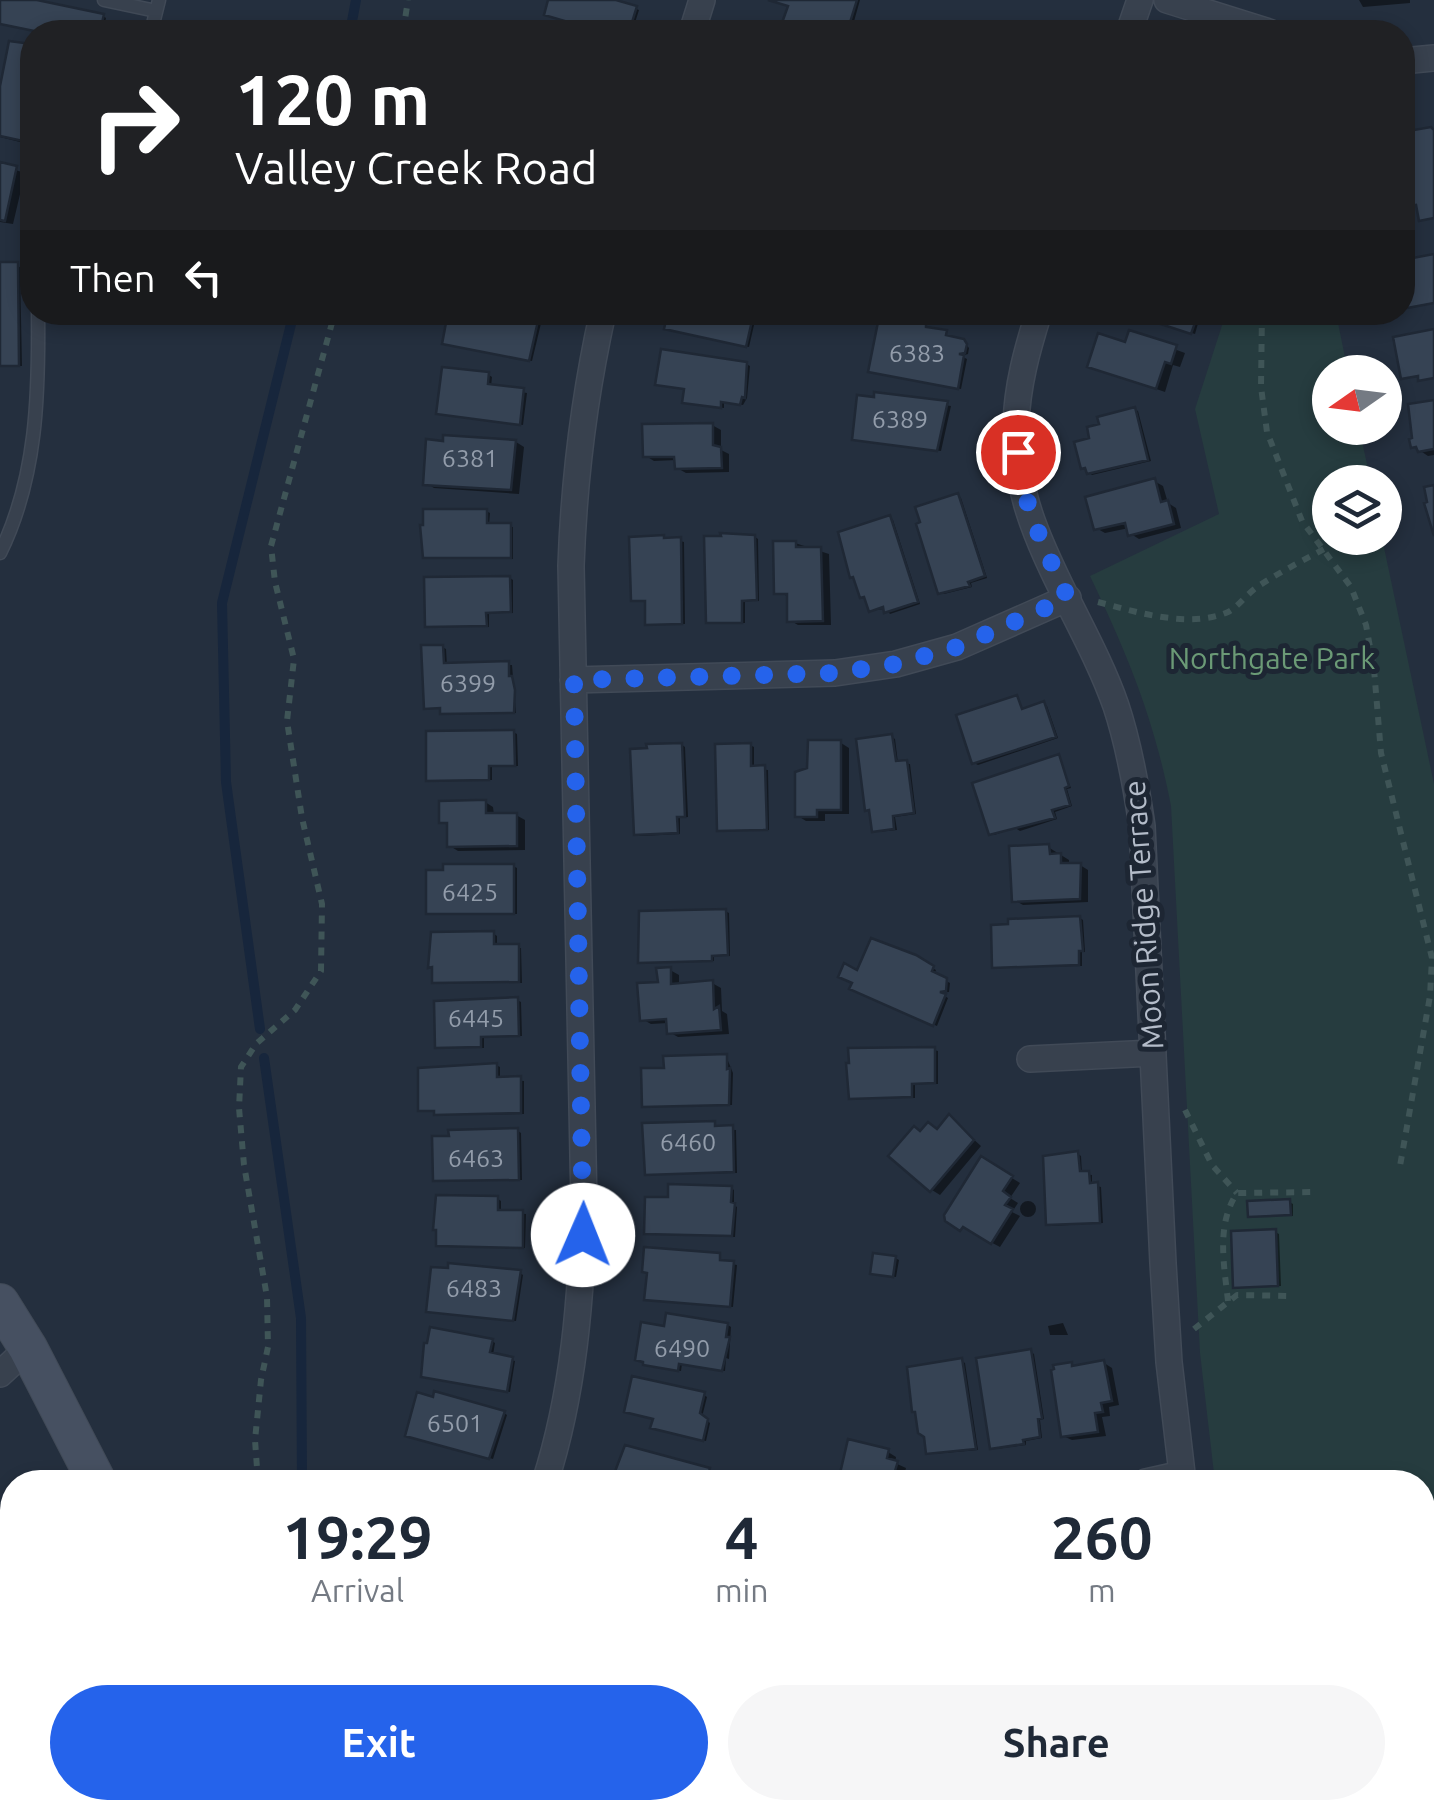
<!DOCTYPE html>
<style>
:root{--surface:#fff;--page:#f6f6f7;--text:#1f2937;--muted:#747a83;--accent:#2563eb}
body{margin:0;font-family:Ubuntu,sans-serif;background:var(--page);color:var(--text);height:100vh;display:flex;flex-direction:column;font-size:38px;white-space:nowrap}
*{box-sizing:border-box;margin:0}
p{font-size:32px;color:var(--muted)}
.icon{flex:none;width:55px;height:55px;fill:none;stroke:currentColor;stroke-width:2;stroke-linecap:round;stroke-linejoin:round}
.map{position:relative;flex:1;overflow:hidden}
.panel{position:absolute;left:0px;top:1470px;width:1435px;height:350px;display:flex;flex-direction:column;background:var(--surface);border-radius:40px 40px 0 0;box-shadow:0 5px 15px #0003}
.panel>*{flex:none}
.hud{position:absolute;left:20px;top:20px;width:1395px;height:305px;border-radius:40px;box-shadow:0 5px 15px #0003;background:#202124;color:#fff;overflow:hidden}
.needle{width:65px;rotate:256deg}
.buttons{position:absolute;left:1312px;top:355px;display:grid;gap:20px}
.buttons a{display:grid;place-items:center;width:90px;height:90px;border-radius:50%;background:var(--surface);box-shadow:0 5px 15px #0003;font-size:50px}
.pin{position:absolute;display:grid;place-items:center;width:85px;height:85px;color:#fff;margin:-42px;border:5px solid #fff;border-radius:50%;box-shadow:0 2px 10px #0007}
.me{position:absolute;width:110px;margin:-55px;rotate:1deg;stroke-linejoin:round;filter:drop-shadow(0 0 8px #0008)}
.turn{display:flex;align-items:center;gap:35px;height:210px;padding:0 50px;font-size:45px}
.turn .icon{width:130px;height:130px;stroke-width:2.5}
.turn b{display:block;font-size:70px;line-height:85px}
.then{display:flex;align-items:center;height:95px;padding:0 50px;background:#0003;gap:20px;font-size:38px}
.eta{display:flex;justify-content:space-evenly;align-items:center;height:170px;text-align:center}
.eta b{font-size:60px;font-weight:700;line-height:70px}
.primary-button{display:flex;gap:20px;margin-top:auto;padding:20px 50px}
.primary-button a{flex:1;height:115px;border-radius:60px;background:var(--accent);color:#fff;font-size:40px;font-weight:700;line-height:115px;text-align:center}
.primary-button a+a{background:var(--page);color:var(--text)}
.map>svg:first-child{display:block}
</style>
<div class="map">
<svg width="1434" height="1820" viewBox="0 0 1434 1820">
<rect width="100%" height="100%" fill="#242f3e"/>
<path fill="#263c3f" d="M1226 313H1336L1348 372H1330V428H1359L1371 482H1330V538H1382L1434 784V1820H1280L1278 1808H1422V1482H1215L1200 1353 1171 806C1154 718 1128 656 1090 576L1219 514 1195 409Z"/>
<path fill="#0007" d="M0 0H25L103 16 106 18 103 32H42L0 24Z
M549 0H613L639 10 632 32H606L550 16Z
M772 0H860L851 32H828L789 20 790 6Z
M1359 0H1410V3L1363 7Z
M11 44 32 47V145L0 137V98Z
M0 165 25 173 13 224 0 222Z
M0 265 20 267 22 366H0Z
M670 312H757L749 347 670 330Z
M1128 312H1213L1209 323 1199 320 1195 334Z
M540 313 543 315 532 361 448 345Z
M946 333 949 338 963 341 969 348 968 354 961 356 967 359 961 389 875 372Z
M1130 333 1185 353 1180 367 1173 365 1165 392 1090 366 1127 345Z
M746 364 750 366 747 398 743 405 724 402V408L688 403 686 389 658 384Z
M489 375 492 377 491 387 527 393 523 425 442 414Z
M876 395 951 406 941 451 858 440Z
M1434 402V455L1428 456 1413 446Z
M1134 409 1138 411 1151 461 1092 475 1089 473 1083 467 1092 440Z
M712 425 721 430V450L729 454V472L686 473 677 468V460L654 461 646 456Z
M516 442 524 447 519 494 434 488 426 483Z
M1154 481 1163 486 1168 503 1176 508 1181 528 1139 539 1131 534 1129 528 1105 533 1096 528Z
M958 496 961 498 987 578 971 583 972 587 944 594 940 592Z
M486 511 490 513 489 525 513 527V559L425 557Z
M890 518 893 520 920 604 890 614 886 609 872 610 852 577Z
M664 537 684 542 685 624 651 625 648 623 647 601 633 600Z
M755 537 758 539 759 601H745V623L712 624 709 622Z
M795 543 829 554 831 625H798L789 620 790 597 777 592Z
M510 578 513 580V613H489V627L427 626Z
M442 647 446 649 447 666 512 665 516 713 446 714 443 709 426 707Z
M1017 698 1024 711 1044 704 1047 706 1058 738 978 765 974 763Z
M513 732 517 734 518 766 492 767V780H428Z
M892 737 895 739 898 763 910 764 916 814 895 817 897 830 877 832 874 830 872 812 867 809Z
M841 743 849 748V814H825V821H806L798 816 810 770Z
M682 745 685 747 688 817 680 818V834L640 836 636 834 650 750Z
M750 745 754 747V768L768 770 769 830 723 831 720 829Z
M1058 757 1071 788 1067 789 1072 806 1055 812 1057 819 1020 831 1015 828 994 835 991 833Z
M485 802 493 807 494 815H516L525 820V850L458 851 450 846 449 826 442 822Z
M1048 847 1069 860V866L1080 865 1088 870V902L1023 905 1014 900Z
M513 866 517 868V914L429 913Z
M725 911 729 913 730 956H714V961L640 962Z
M1080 918 1083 920 1085 952H1082V966L995 967Z
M494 934 497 936V947L521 948 522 983 435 982Z
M896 949 936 970 934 975 950 983 949 992 939 993 948 998 937 1026 856 990 859 973Z
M670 970 679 975V986L712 983 721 988 722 1011 727 1014 729 1034 678 1037 669 1032 668 1023 651 1024 642 1019Z
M517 1000 521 1002 522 1036 484 1037V1048L438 1047Z
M934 1050 938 1051V1084H915V1098L852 1097Z
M726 1056 733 1073 732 1105 644 1106 667 1070Z
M496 1065 500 1067V1079L524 1081V1114L440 1115 437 1112 421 1110 436 1067Z
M950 1118 981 1146 940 1195 932 1190 922 1133 938 1130Z
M714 1123 718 1129 736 1130 737 1173 647 1174Z
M518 1131 521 1133 522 1180H435Z
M1078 1154 1081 1156 1082 1174 1092 1175V1185L1101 1187 1103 1223 1052 1226 1048 1224Z
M982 1160 1020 1183 1010 1198 1018 1203 1012 1212 1020 1216 1000 1247 947 1219Z
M731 1188 734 1190V1205L737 1207 735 1237 647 1233 670 1200Z
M498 1199 501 1201V1212L526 1214 525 1248 439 1245Z
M1020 1209a8 8 0 1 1 16 0a8 8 0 1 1-16 0Z
M1289 1202 1293 1204V1216H1250Z
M1275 1232 1279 1234 1281 1286H1235Z
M719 1256 722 1262 737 1265 733 1307 647 1299 649 1274Z
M895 1258 899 1260 896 1277 876 1274Z
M520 1273 523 1275 516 1321 429 1311Z
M1063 1323 1068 1335H1050L1048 1326Z
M728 1325 731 1327 729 1359 726 1358 725 1371 682 1364 681 1371 649 1366 666 1329Z
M492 1341 495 1343 493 1355 515 1361 510 1392 427 1377Z
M1031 1352 1034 1354 1044 1419 1040 1420 1042 1438 1026 1441V1445L996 1449 992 1447Z
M962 1361 965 1363 978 1450 932 1454 928 1452Z
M1104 1363 1112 1368 1119 1405 1109 1407 1110 1416 1102 1417 1106 1436 1072 1440 1063 1436 1071 1365 1077 1368Z
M704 1395 707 1397 702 1417 710 1423 706 1441 657 1429Z
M504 1413 507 1415 493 1459 411 1436Z
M850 1442 888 1452 896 1457 895 1463 906 1468 904 1476 921 1482H841Z
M627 1448 709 1471 712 1472 709 1482H615Z
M0 1543 12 1560V1590L0 1597Z
M12 1619V1670L0 1672V1622Z
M354 1808H437L440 1820H364L355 1813Z"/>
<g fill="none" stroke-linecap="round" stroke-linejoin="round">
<path stroke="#17263c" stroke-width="10" d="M350 32 356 0
M260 1029 226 782 222 603 294 312
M264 1058 301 1318 302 1482"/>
</g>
<path fill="#364354" stroke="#1f2835" stroke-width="2.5" d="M0 0H37L104 14 100 32H39L0 24Z
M548 0H616L637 6 629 32H602L544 15Z
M768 0H857L847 32H824L783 20 788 6Z
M9 41 32 44V143L0 136V86Z
M1431 127 1434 130V218L1419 221 1416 205 1409 206 1402 170V132Z
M0 162 17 166 5 221 0 220Z
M1434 254V303L1402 309V260Z
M0 262H18L19 366H0Z
M448 312H540L529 361 442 344Z
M668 312H754L746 347 664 329Z
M1124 312H1209L1206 323 1196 320 1191 334Z
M879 317 926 324V327L947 330 946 335 964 339 967 344 965 353 959 354 964 355 958 389 868 372Z
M1434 329V378L1418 381V376L1401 379 1393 337Z
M1129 330 1177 345 1171 364 1165 362 1156 389 1087 367 1098 333 1125 342Z
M661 349 747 362 745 398 742 397 740 405 721 402V408L682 403 684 389 655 385Z
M442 367 489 372 488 384 524 388 520 425 436 414Z
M874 392 948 401 937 451 852 440 857 395 874 397Z
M1434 400V449L1418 452 1416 447 1411 448 1409 439 1412 438 1408 404Z
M1135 407 1148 460 1087 474 1085 468 1081 469 1074 442 1089 438 1087 427 1099 424 1097 417Z
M713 423V445L721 447 722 468 675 469 674 457H643L642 424Z
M443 435 516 440 511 490 423 485 426 439 443 441Z
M1155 478 1161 502 1168 500 1174 524 1128 536 1125 523 1094 530 1085 497Z
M1434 485V536L1424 503 1427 502 1424 487Z
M958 493 985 576 968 582 970 586 938 594 916 524 920 522 915 507Z
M423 509H487V523H511V558H423L420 525H423Z
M890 515 918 602 884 613 883 607 869 612 864 597 860 598 853 577 850 578 838 532Z
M720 533 755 535 757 600 742 601V623H706L704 536H721Z
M664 535V538L681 537 682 624 645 625V601H631L629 537Z
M773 541H796V547H821L823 621 787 622V594H774Z
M510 576 511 612 486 613 487 626 425 627 424 577Z
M421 645H443L444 663 509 661V676H512L515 690 514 713 440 714V708L424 709Z
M1017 695 1022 709 1044 701 1056 737 972 764 956 715Z
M514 730 515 766H489V780L426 781V731Z
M892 734 896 761 907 760 914 813 893 816 894 829 872 832 869 810 865 811 856 739Z
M808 740H841V810H817V817H795V772L807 768Z
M682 743 685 817H677L678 833 634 835 630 749 647 748 646 744Z
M751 743V766L765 765 767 830 717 831 715 744Z
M1059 754 1069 786 1065 788 1070 805 1052 810 1055 818 989 835 972 783Z
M477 800H486V813H517V846L447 847V823H439V801Z
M1049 844 1050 854 1061 853V863H1081L1080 899 1012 902 1009 846Z
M443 864H514V914H426V870H443Z
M726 909 728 955 712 956V961L638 963 639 911Z
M1080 916 1083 951H1079V965L992 968 991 925 1008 924V919Z
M494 931V944H519V982L432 983V967L428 968 431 932Z
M871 938 916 955 934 966 932 971 947 978 946 991 940 992 946 994 933 1026 849 989 852 983 838 977 844 963 857 970Z
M671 967V984L713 980 714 1009 719 1006 721 1030 667 1034 666 1019 640 1021 637 983 658 982 656 968Z
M518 997 519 1036 481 1037V1047L435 1048 434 1001Z
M935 1047V1083L912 1084V1097L849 1099 846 1063H849L848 1048Z
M727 1054V1069L730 1068 729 1105 642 1107 641 1068H664L663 1056Z
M497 1063V1077L521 1076V1113L434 1115V1111H418V1068Z
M949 1114 974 1140 930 1192 888 1156 914 1126 920 1131 928 1122 937 1129Z
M715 1121V1126L733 1125 734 1172 645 1175 642 1123Z
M518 1128 519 1180 433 1181 432 1136H449L448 1130Z
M1078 1151 1080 1171H1089L1090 1183 1098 1182 1100 1223 1046 1225 1043 1156Z
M981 1156 1013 1176 1003 1191 1011 1197 1005 1205 1013 1209 991 1244 963 1227 960 1231 945 1221 944 1215Z
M668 1184 732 1186 731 1202 735 1203 732 1236 644 1234 645 1197H668Z
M436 1195 498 1196V1210H523V1248L436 1246V1230H433Z
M1290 1199 1291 1215 1248 1217 1247 1201Z
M1276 1229 1278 1286 1233 1288 1231 1231Z
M644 1247 720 1253V1260L734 1261 730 1307 644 1300 647 1273 642 1272Z
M873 1253 896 1256 893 1277 870 1274Z
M448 1263 521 1270 513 1321 426 1312 431 1267 448 1268Z
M666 1313 728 1323 726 1337H730L722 1371 679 1364 678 1371 643 1365V1362L635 1360 641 1322 664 1326Z
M430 1327 493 1339 490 1352 513 1357 507 1392 421 1377 424 1343H427Z
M1031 1349 1042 1418 1038 1419 1040 1437 1023 1440 1024 1444 990 1449 976 1358Z
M962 1358 976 1449 926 1454 924 1437 918 1433 915 1412H912L907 1367Z
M1104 1360 1112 1401 1101 1403 1103 1412 1095 1413 1098 1432 1061 1437 1051 1370 1054 1369 1053 1365 1072 1362V1366Z
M632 1376 705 1392 700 1413 708 1419 703 1441 650 1428 653 1419 624 1412Z
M434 1391 505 1411 489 1459 405 1436 417 1392 433 1397Z
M848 1439 889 1449 887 1458 898 1461 895 1471 914 1476 913 1482H838Z
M625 1445 710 1468 706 1482H611Z
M0 1540 12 1561V1587L0 1594Z
M12 1617V1665L0 1667V1619Z
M12 1673V1721L0 1724V1676Z
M12 1733V1781L5 1782 0 1735Z
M351 1808H431L433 1820H361L360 1813 353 1815Z
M639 1808 641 1820H561Z
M1149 1808H1184L1186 1820H1135L1133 1812Z"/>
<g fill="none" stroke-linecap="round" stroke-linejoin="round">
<defs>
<path id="lane" d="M104 0 156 11
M151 32 159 0
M0 553C37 478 39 394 38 312"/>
<path id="street" d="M1167 0 1269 32
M692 32 702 0
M1129 32 1140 0
M1402 61 1434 58
M1039 312C1027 350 1017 386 1016 425 1011 526 1084 614 1116 706 1129 745 1136 785 1142 826L1163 1263 1169 1362 1183 1482
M573 680 835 673 896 664 957 647 1068 598
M1030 1059 1153 1053
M0 1374 28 1348
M545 1482C574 1392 581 1299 584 1205L571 566C574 479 584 397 603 312
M1146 1482 1182 1474
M494 1808 496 1820
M1247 1808 1249 1820"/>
<path id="secondary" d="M0 1303 28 1348 97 1482
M198 1808 201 1820
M250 1808 253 1820"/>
</defs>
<use href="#lane" stroke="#414a57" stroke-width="15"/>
<use href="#street" stroke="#414a57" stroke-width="28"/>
<use href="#secondary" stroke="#414a57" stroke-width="40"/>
<path stroke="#3f5557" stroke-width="6" stroke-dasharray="8 8" stroke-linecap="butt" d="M403 32 408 0
M1262 312 1261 387 1267 432 1302 521 1351 587 1366 625 1374 669 1381 753 1432 958 1430 996 1400 1166
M1098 602C1136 612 1190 629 1228 612 1238 607 1247 594 1257 587 1278 573 1302 561 1324 549
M1185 1110 1212 1165 1237 1193
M1228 1301C1224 1264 1216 1225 1237 1193L1318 1192
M1194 1329 1237 1295 1293 1296
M258 1482 255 1440 261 1380 268 1347 267 1297 244 1165 239 1108 241 1067 256 1044 295 1010 321 971 322 904 302 818 287 721 294 659 275 582 271 546 335 312"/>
<use href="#lane" stroke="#38414e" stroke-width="12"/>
<use href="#street" stroke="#38414e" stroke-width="25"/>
<use href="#secondary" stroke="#465061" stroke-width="38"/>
</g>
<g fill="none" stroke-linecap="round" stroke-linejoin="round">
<path stroke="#2563eb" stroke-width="18" stroke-dasharray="0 32.4" d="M583 1235 574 680 835 673 896 664 957 647 1068 598C1046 551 1022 505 1018 452"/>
</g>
<g text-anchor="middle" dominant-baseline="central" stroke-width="10" stroke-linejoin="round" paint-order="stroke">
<g font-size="25" fill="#929caa">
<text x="917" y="353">6383</text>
<text x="900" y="419">6389</text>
<text x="470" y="458">6381</text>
<text x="468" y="683">6399</text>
<text x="470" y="892">6425</text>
<text x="476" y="1018">6445</text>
<text x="688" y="1142">6460</text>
<text x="476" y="1158">6463</text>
<text x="474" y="1288">6483</text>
<text x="682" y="1348">6490</text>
<text x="455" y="1423">6501</text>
</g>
<g font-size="30" fill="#6b9a76" stroke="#1d2633">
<text x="1272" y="658">Northgate Park</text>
</g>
<g font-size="30" fill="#b4bcc9" stroke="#1d2633">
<text transform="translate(1143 915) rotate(-94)">Moon Ridge Terrace</text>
</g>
</g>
</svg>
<div class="buttons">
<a><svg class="needle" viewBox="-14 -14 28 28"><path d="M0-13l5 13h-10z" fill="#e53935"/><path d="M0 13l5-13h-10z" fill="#747a83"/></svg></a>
<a><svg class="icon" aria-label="layers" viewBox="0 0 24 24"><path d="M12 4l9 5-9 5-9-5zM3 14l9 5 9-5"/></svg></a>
</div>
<div class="pin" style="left:1018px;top:452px;background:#d93025"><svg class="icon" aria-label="arrive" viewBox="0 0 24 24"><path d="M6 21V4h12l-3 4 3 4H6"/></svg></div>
<svg class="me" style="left:583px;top:1235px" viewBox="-20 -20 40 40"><circle r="19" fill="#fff"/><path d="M0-13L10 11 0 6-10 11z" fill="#2563eb"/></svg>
<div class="hud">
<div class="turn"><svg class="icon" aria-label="right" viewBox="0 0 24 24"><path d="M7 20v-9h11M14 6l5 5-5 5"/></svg><div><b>120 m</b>Valley Creek Road</div></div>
<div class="then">Then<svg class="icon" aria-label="left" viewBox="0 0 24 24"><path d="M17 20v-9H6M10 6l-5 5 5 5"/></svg></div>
</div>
<section class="panel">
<div class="eta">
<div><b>19:29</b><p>Arrival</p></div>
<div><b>4</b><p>min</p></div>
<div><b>260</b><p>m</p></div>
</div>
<div class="primary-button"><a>Exit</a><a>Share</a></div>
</section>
</div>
